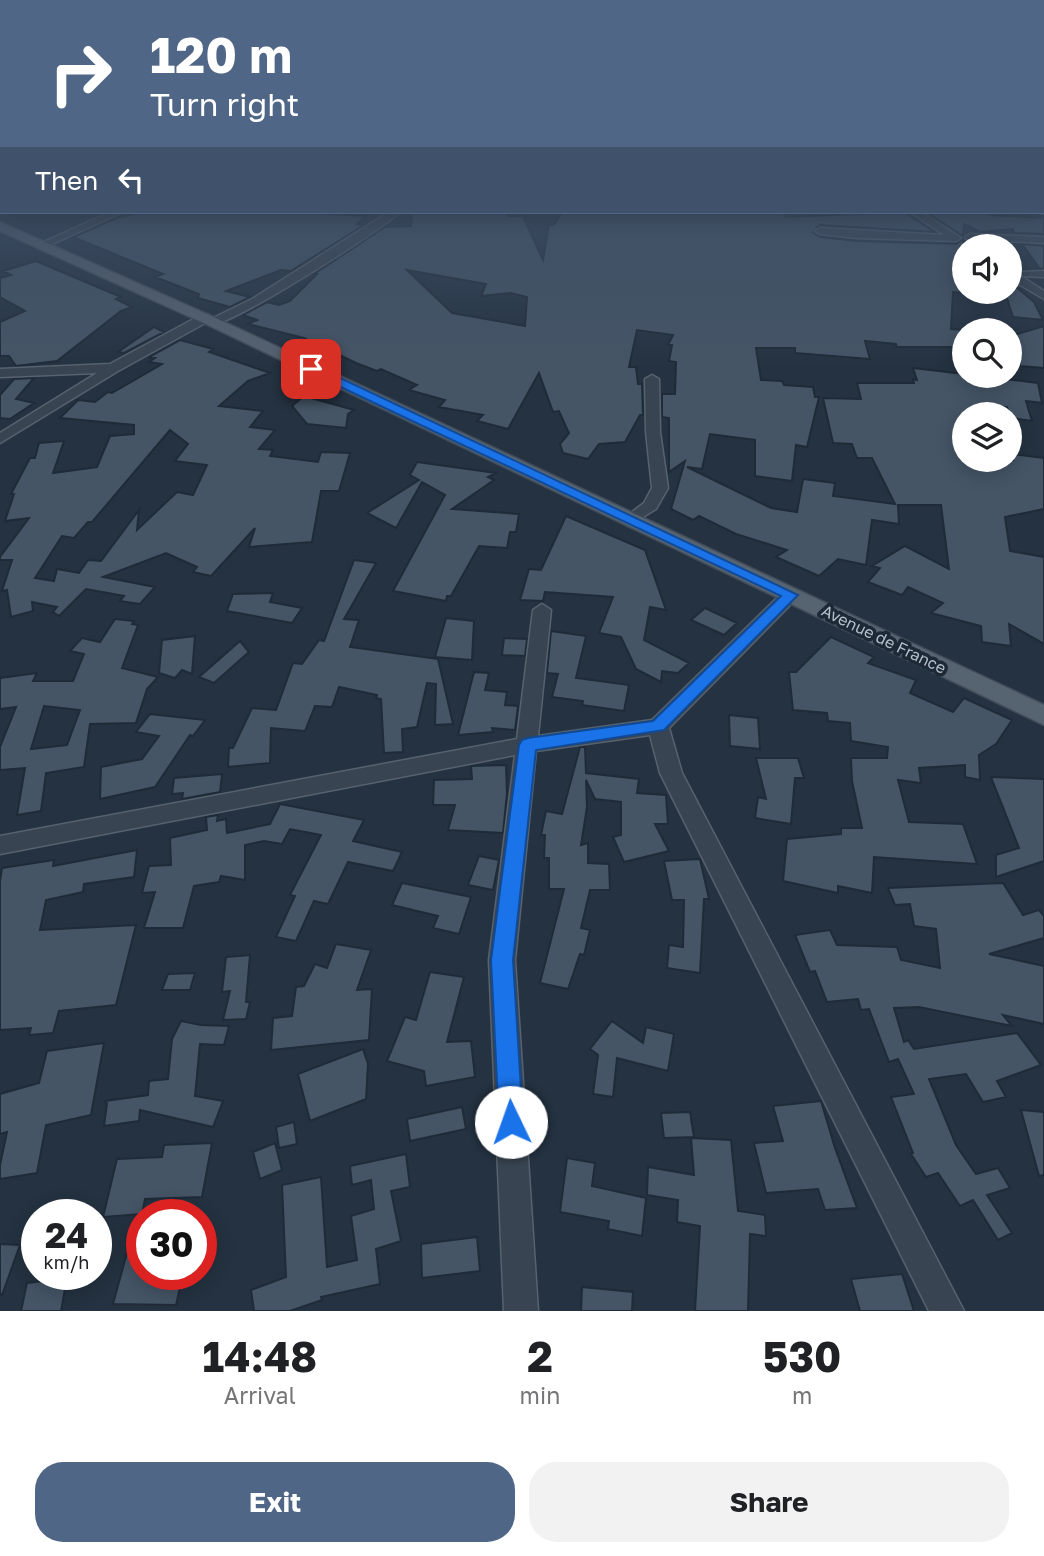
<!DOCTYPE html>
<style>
:root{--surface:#fff;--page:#f2f2f2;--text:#202124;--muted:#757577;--accent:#4f6686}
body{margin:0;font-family:"Golos Text",sans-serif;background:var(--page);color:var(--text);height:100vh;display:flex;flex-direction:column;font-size:26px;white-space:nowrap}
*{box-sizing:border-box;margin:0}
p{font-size:23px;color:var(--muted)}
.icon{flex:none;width:38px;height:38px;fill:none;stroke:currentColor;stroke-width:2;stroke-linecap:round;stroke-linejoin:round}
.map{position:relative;height:1311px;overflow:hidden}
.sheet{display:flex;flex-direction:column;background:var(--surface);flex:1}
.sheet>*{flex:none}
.guide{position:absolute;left:0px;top:0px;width:1045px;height:214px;box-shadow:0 4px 18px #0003;background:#4f6686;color:#fff;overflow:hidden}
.fabs{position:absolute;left:952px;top:234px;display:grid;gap:14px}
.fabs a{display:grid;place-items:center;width:70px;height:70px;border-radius:50%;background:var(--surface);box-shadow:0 4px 18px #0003;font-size:35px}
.speed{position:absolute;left:21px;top:1199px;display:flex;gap:14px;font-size:35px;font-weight:700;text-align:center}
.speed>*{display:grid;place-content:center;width:91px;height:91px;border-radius:50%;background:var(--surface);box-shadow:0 4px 18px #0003;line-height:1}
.speed small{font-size:18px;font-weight:400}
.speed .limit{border:10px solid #d22;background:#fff;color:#111}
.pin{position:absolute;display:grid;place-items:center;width:60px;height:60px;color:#fff;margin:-30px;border-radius:14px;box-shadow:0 4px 10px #0006}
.me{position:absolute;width:77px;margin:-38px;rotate:357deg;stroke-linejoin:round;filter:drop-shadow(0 0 5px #0008)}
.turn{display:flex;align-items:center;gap:24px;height:147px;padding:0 35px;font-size:32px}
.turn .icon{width:91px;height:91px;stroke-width:2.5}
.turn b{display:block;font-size:49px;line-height:60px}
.then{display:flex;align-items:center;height:66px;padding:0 35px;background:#0003;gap:14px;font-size:26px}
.eta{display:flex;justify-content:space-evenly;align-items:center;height:119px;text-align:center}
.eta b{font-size:42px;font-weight:700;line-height:49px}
.cta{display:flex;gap:14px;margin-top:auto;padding:14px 35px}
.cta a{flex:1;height:80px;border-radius:28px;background:var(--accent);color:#fff;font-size:28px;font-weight:700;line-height:80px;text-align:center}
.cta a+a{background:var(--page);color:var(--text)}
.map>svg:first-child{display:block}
</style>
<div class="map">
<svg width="1044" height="1311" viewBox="0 0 1044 1311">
<rect width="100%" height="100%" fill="#243241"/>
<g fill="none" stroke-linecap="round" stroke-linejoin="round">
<path stroke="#374e69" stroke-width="3.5" d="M952 236 968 247"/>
</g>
<path fill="#455566" stroke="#1f2b38" stroke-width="2" fill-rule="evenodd" d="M141 212H302L366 216 357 224 364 225 291 271 281 270 226 291 250 297 230 307 198 298 199 294 155 277 163 274 73 237 117 218Z
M412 212H508V216H523L543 260 549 225H554L562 212H783L785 217 904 212 935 232 820 225 813 232 820 237 856 241 956 244 963 239 964 293 953 292 951 329 964 330V347H897L896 344 865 341 870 359 795 353V348H756L761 380 782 381 784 385 813 387 815 397H819L807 447 796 445 792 481 755 476V440L710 434 702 469 687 467 771 508 797 512 803 479 835 483 833 496 895 504 872 458H857L852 444 833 443 823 398 861 399 857 383H914L913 379 917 380 913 368 1038 383 1042 403 1026 401 1032 421 1010 418 1007 407 964 413V460H1013L1012 454 1044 458V509L1005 517 1010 551 1044 557V644L1009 624 1011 646 982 642 981 626 931 613 943 603 908 587 902 595 868 582 880 568 872 566 905 546 949 569 941 505H898L899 524 872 520 866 565 838 559 819 576 776 557 787 550 736 534 699 516 693 520 671 509 685 461 669 472V418L662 417V394H675L676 362 669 361 672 345H668L673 335 637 330 629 367H636L638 384H642L643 415H640L625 442 599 444 588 459 563 453 560 444 569 433 559 411 553 412 539 373 508 429 477 421 483 415 439 407 445 400 409 390 417 385 381 369 377 371 356 363 304 338 248 324 257 320 243 315 267 302 279 305 290 301 317 274H314L385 227 411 226ZM407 270 486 284 481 296 511 293 527 297 525 326 452 313Z
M940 212H989L990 215 1044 218V234L1014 233 1013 229 980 232 964 224 963 236 928 213Z
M1022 244 1044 246V268L1040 269Z
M36 261 121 297 116 299 132 307 121 311 57 361 16 366 9 356H0V322L25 311 0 297V278L11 275 3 271Z
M1010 282 1034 302 1043 320 1013 317 1005 292H1010Z
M1044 326V368L1020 366 1011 336Z
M154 327 164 332 124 353 118 352Z
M180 340 213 349 209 352 270 373 248 381 219 406 263 411 250 427 275 430 259 449 273 450 270 456 318 462 321 452 350 453 339 491H321L312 542 249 547 255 528 211 576 193 572 197 567 166 553 103 577 155 587 140 604 120 601 124 596 86 589 59 616 53 612 57 607 32 602 33 611 11 617 7 590 2 591 12 560H0V557L29 518 5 521 14 494H11L30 458H35L39 443 64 441 53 473 97 467 110 436 134 434V425L60 418 78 400 95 402 108 392 112 393 162 364 149 362 155 358 149 357ZM170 430 188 444 175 461 207 465 193 495 177 492 137 530 139 510 101 561 88 560 79 573 57 569 54 581 35 578 62 536 74 538 88 522H92Z
M34 378 16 399 34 403 10 419 0 418V395L14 379Z
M304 396 354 410 348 414 346 428 307 424 292 406Z
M417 462 496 473 488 477 494 480 452 509 519 514 516 532H510L507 548 479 546 451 596H447L446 601 393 591 445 495 422 482 396 528 367 513 419 480 410 475Z
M566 516 645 550 666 610 650 607 644 640 689 663 678 673 662 671 661 682 636 669 621 637 599 633 613 597 545 592 543 601 520 600 529 569 541 570Z
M354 560 376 563 344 619 359 620 350 647 438 659 453 724 435 725 436 684 427 683 417 727 402 729 403 752 384 753 381 699 376 698 377 695 339 687 332 707 315 706 305 731 271 728 270 763 228 767 229 748H233L252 708 276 710 293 663 302 664 319 640 324 641Z
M273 593 270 602 302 608 292 623 227 611 233 594Z
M705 608 737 623 724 635 691 620Z
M446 618 474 621 472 660 435 657Z
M115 619 134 621 132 624 138 625 122 668 158 677 147 689 136 723 90 724 84 767 46 773 41 811 17 815 25 768 0 770V747L16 707 0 709V678L37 673 33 681H73L84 654 70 651 82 638 100 642ZM44 706 80 710 67 745 31 749Z
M551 631 586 636 576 678 629 685 624 711 582 705 583 701 552 697 558 674 547 673Z
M195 636 192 674 182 670 175 678 159 673 162 640Z
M831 637 874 657 868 663 916 680 910 693 953 712 964 698 1012 720 996 744 979 755 980 780 965 777V765L919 768 921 783 898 780 909 822 963 824 977 864 874 857 872 893 838 886V893L783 881 787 839 841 834V828H862L852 781 851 758H887L888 747 851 741 850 723 828 721 827 713 793 710 789 672H796Z
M504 638 527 639 525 656 502 655Z
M240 641 249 652 214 683 199 677Z
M474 672 489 673 485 690 507 692 505 705 518 706 515 730 492 728 493 732 458 735Z
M150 714 205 720 193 736 190 735 155 787 100 799 101 767 142 759 159 736 136 732Z
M729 715 758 718 760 749 730 746Z
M580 747H585L586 773 639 779 637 793 666 795 668 824H655L669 851 624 862 613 837 621 835V802L595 799 586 780 587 807 581 845 588 843V863L609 864 610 890H590L581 928 590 930 584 955 580 954 568 989 540 983 564 889H549V858H544L545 835H541L546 811 562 814Z
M756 758H798L804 778H795L791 824 755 818 758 797 766 799Z
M506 765 507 793 503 833 448 830 455 805H433L434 780 472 779 471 766Z
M222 774 220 792 182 799 183 793 172 794 174 778Z
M991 777 1044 779V861L996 877V855L1019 848Z
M280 804 364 820 353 841 402 852 393 871 348 862 328 904 314 901 296 941 276 937 295 896 290 895 321 835 290 829 282 844 264 841 245 845V880L221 876 219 882 194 886 183 928H144L155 892 142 893 149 866 171 865 170 838 207 830 206 817 218 815 217 821 226 819 227 833 270 824Z
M137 850 134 877 84 884 83 892 46 900 40 930 136 925 116 1005 59 1011 53 1033 29 1035 31 1028 0 1030V881L2 868 54 860 53 866Z
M479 856 499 860 493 890 468 885Z
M700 859 709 899H704L700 973 667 968 669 945 683 947 684 900H672L664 861Z
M402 883 471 897 459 934 433 928 438 916 392 905Z
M1003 883 1023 915 1039 910 1044 916V938L989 954 1044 966V1024L1003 1015 1012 1026 919 1007 894 1008 904 1042 908 1040 914 1049 1017 1033 1041 1065 997 1081 1006 1097 983 1102 966 1074 929 1079 956 1145 976 1174 998 1168 1010 1188 987 1195 1012 1233 998 1240 973 1200 960 1206 938 1173 926 1177 911 1154 913 1153 891 1097 914 1094 898 1059 889 1062 869 1009 861 1010 858 999 827 1002 815 971 810 972 795 935 830 930 837 945 897 947 901 960 940 968 936 929 914 926 910 904 895 905 888 888Z
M336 944 371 950 357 990 372 989 369 1040 271 1050 273 1018 292 1016 296 987 304 986 315 964 327 968Z
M250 955 246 1002H250L246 1019 223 1020 230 991 222 992 226 957Z
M430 972 464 977 447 1042 471 1041 475 1077 426 1086 424 1071 387 1061 405 1017 416 1020Z
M195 973 190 990H162L168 974Z
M181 1021 201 1025 229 1026 224 1045 200 1044 195 1096 223 1101 213 1127 140 1110 139 1121 104 1126 107 1103 105 1101 148 1095 149 1081 168 1079 172 1039Z
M612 1021 643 1043 646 1027 674 1034 668 1071 617 1058 613 1097 593 1094 598 1055 590 1049Z
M104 1043 91 1115 46 1125 37 1173 0 1179V1165L7 1132 0 1134V1094L39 1083 47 1051Z
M363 1049 368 1064 366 1099 310 1121 298 1074Z
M821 1101 835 1148 857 1208 825 1210 818 1189 766 1193 754 1143 783 1141 773 1106Z
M462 1107 466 1129 410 1141 407 1119Z
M1021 1110 1044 1112V1175L1039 1176Z
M690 1112 694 1137 664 1138 661 1113Z
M294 1122 297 1144 279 1148 276 1127Z
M691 1138 731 1140 738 1211 765 1215 766 1236 750 1234 748 1311H695L700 1226 677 1222 678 1200 647 1195 648 1167 694 1175Z
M212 1143 202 1197 145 1199 142 1214 103 1217 117 1159 162 1157 164 1145Z
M275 1143 282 1170 260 1179 253 1152Z
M406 1154 410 1187 391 1191 401 1241 376 1249 380 1284 321 1297 322 1300 290 1311H254L251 1290 286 1277 282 1185 321 1177 327 1267 357 1260 351 1216 374 1209 371 1180 352 1185 350 1166Z
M567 1158 595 1163 592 1186 646 1198 642 1236 608 1229 609 1221 560 1212Z
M137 1216 142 1217V1274H183L176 1305 113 1304Z
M477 1237 480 1271 422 1278 421 1244Z
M0 1244 20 1245 2 1295 0 1294Z
M902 1274 914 1311H860L851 1279Z
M67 1278 61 1311H21L27 1283Z
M582 1287 633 1292 632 1311H581Z"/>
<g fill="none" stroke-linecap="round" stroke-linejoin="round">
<defs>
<path id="minor" d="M1044 208V214L1040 213 1043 212Z
M110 212H123L48 246 39 244Z
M389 212H400C380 231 229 328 209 325L207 322 118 371 0 443V433L97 373 0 377V369L110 364 201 315H209L211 319 252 299Z
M910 212H921L961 238 956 241 856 238 820 234 815 231 820 228 944 235Z
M970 234 1044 237V243L966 239 965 237Z
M1010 271 1021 276V272L1044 271V277L1021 276 1044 291V299L1010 279Z
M652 375 659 379 660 432 668 488 656 509 628 526 620 521 644 503 652 488 646 432 645 379Z
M790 590 799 595 796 599 669 728 682 773 964 1311H929L660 773 650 735 536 751 515 960 538 1311H504L489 960 515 755 0 854V836L517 739 533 610 542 604 551 610 538 736 652 720 784 591Z"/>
<path id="major" d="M0 222 218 319 1044 705V725L208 325 0 231Z"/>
</defs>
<use href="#minor" stroke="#56626e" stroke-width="3"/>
<use href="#major" stroke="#424d5a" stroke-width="3"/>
<use href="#minor" fill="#384451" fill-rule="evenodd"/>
<use href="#major" fill="#566371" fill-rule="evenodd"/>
</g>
<linearGradient id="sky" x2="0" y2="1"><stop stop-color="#141c24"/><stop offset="0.5" stop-color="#3f4f65"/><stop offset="1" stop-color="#3f4f65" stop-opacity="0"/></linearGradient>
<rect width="1044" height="368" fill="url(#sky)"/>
<path fill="#1a73e8" stroke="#114b97" stroke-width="2" d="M307 366H315L798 595 664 730 536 750 513 960 523 1122 519 1130 511 1134 502 1130 499 1122 491 960 519 745 522 740 528 738 653 721 781 596 307 371Z"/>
<g text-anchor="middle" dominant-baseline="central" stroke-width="7" stroke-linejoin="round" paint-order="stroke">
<g font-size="16" fill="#b5bfcb" stroke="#1d2936">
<text transform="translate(884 639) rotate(26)">Avenue de France</text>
</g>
</g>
</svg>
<div class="fabs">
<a><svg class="icon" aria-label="sound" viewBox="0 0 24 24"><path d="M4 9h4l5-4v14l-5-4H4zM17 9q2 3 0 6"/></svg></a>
<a><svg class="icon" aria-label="search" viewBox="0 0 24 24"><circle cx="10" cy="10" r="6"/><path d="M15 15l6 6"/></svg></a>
<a><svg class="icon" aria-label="layers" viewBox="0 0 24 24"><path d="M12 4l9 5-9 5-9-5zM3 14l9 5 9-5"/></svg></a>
</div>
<div class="speed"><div>24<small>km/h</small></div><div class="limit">30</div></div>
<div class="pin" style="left:311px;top:369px;background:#d93025"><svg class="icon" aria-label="arrive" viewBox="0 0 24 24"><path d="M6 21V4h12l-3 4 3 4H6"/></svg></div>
<svg class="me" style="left:511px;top:1122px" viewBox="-20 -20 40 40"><circle r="19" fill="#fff"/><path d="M0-13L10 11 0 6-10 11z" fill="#1a73e8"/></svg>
<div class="guide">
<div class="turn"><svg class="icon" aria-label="right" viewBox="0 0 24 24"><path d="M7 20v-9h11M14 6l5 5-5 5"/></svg><div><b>120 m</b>Turn right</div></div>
<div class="then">Then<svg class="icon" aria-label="left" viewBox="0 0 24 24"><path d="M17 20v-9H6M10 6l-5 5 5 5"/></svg></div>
</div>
</div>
<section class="sheet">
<div class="eta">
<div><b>14:48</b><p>Arrival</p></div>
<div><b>2</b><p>min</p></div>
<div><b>530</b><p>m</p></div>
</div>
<div class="cta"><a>Exit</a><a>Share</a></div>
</section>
